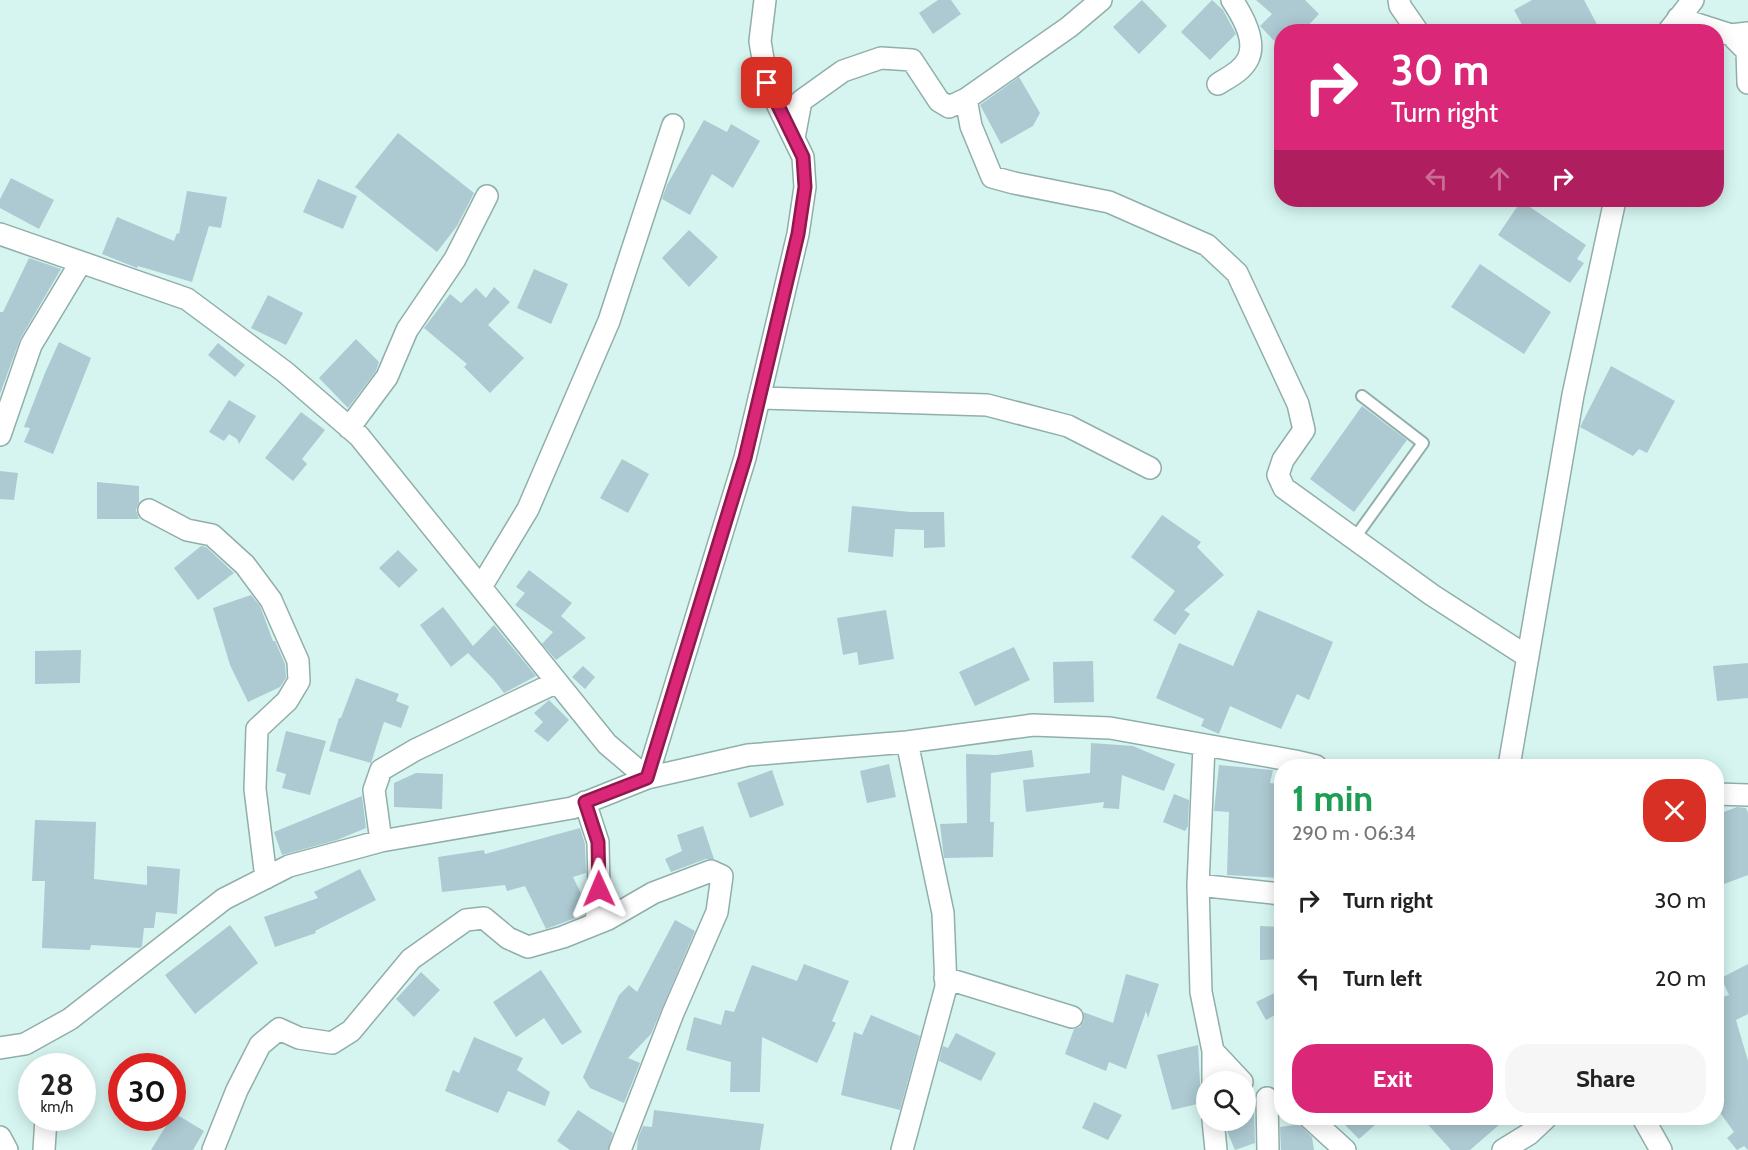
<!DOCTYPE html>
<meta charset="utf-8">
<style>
:root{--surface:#fff;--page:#f6f6f6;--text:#222;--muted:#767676;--accent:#db2777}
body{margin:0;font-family:Cabin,sans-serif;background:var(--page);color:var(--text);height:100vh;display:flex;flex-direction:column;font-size:22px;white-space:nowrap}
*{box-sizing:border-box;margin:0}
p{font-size:20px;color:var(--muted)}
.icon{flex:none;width:33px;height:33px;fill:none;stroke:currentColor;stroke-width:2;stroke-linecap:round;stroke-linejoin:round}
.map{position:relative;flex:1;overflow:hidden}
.drawer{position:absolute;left:1274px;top:759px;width:450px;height:366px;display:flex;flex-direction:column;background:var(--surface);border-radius:24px;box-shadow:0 3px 15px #0003}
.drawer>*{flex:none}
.top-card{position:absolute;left:1274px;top:24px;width:450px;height:183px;border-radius:24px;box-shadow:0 3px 15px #0003;background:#db2777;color:#fff;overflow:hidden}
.fabs{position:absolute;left:1196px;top:1071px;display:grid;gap:12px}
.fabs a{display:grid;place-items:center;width:60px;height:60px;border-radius:50%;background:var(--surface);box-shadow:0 3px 15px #0003;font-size:30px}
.speed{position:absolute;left:18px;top:1053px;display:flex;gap:12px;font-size:30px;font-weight:700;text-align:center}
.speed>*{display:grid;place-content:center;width:78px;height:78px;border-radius:50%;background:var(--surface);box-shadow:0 3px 15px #0003;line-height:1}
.speed small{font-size:15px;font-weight:400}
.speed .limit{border:9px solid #d22;background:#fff;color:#111}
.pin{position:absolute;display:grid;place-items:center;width:51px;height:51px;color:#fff;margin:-26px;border-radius:12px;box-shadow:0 3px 9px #0006}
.me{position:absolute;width:66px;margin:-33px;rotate:359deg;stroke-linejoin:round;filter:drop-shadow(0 0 4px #0008)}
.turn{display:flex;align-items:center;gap:21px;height:126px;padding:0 18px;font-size:27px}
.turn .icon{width:78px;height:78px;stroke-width:2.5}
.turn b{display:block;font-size:42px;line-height:51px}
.lanes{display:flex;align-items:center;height:57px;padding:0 18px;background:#0003;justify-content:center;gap:30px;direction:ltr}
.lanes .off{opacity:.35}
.round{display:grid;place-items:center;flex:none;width:63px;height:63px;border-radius:24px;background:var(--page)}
.overview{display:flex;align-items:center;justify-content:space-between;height:102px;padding:0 18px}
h1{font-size:36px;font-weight:700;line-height:45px;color:#1e9e55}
.cta{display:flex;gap:12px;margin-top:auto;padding:12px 18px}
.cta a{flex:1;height:69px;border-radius:24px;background:var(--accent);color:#fff;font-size:24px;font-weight:700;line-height:69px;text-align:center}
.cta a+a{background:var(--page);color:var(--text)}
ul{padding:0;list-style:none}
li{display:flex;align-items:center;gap:18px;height:78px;padding:0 18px}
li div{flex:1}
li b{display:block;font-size:22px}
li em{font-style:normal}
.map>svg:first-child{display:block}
</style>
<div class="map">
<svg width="1748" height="1150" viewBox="0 0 1748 1150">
<rect width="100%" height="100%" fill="#d6f5f1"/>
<path fill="#adc9d2" d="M938 0H951L961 14 933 34 919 13Z
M1142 0 1167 26 1139 54 1113 27Z
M1212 0 1223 10 1236 34 1210 60 1181 32Z
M1256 0H1305L1319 14 1302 32H1281V48L1260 26 1272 14Z
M1532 0H1584L1601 32H1526L1514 10Z
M1019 77 1040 113 1033 126 1001 144 980 105Z
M704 120 727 132 731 124 760 141 733 188 712 174 690 215 662 199 667 185Z
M398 133 474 193 457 226 437 252 355 187Z
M11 178 54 200 39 229 0 208V199Z
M318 179 357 196 343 229 303 212Z
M187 191 227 197 221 228 209 226 192 282 138 266 137 268 102 254 117 217 174 241 177 233 179 234Z
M1521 201 1586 245 1577 259 1584 263 1570 283 1498 235Z
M689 230 718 257 689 287 662 258Z
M29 258 61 269 20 339 0 394V312H3Z
M1480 264 1551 312 1524 354 1451 307Z
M534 269 568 284 551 324 517 308Z
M494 287 510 302 488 325 524 358 490 393 464 367 467 364 424 328 450 294 461 303 476 288 486 298Z
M268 295 303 313 286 345 251 328Z
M356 339 379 362 376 371 348 408 319 378Z
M59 342 91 358 53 454 24 442 30 428 24 427 45 373Z
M218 343 245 365 235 377 208 355Z
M1611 366 1675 401 1647 453 1639 449 1633 456 1580 427Z
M229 400 256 416 239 444 237 439 229 434 224 441 209 432Z
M1362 406 1407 440 1354 512 1310 479Z
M301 412 325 430 302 459 307 464 293 481 265 458Z
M622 459 649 474 628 513 600 498Z
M0 471 18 473 14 500 0 499Z
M97 482 139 486V503L136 510 139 519H97Z
M852 506 910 512H944L945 547 924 548V530L895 529 893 557 848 552Z
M1162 515 1201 542 1197 547 1224 575 1184 610 1190 614 1175 635 1153 620 1175 591 1131 557Z
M201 546 206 547 234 573 198 600 174 568Z
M398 550 418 570 399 588 379 568Z
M529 570 572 603 561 616 586 638 556 660 542 644 553 632 515 605 525 593 516 587Z
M251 595 260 606 273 641H275L285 664 286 678 280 687 248 702 230 665 213 608Z
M443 607 473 646 494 625 536 676 504 693 494 680 468 653 451 667 420 625Z
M886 610 894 659 859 665 857 652 843 655 837 618Z
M1258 610 1333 642 1309 700 1297 694 1281 729 1230 706 1219 734 1201 726 1204 719 1156 698 1179 643 1233 666Z
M1014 647 1030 680 975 706 959 672Z
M81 650 80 683 35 684V651Z
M1093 661 1094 702 1054 703 1053 662Z
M1748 663V698L1717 701 1713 666Z
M583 666 595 677 585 689 572 677Z
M356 678 399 694 396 701 409 706 401 728 384 722 371 763 329 751 339 718H341Z
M549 700 569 720 548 742 534 731 543 722 534 713Z
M286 731 326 741 310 795 282 788 286 774 276 771Z
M1091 743 1133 746 1175 764 1164 791 1122 775 1119 809 1103 808 1104 802 1026 812 1023 780 1090 773Z
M1032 750 1034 767 991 773 990 822H994L993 857 944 858 940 824 967 823 966 754 996 755Z
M889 764 896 797 867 803 860 771Z
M1219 765 1273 770 1270 783 1281 784V878L1227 875 1229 812 1214 811Z
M772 770 784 805 750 818 737 783Z
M416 773 443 774 442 809 394 807V783Z
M1174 794 1189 800 1188 826 1185 831 1163 822Z
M362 796 366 828 337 840 282 855 274 832Z
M1737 807 1746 808 1748 813V875L1724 884 1720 871 1716 873V815Z
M35 820 96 822 94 879 147 885V866L180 869 177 914 156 912 154 928H144L142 946 140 948 91 945 90 950 42 948 45 881H32Z
M703 826 714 859H706L671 872 665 859 682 851 677 835Z
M580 828 585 844 586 873 573 877 585 902 584 915 546 929 525 886 507 891 505 885 442 892 438 857 484 850 485 854Z
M360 869 376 900 315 931 316 933 275 947 264 917 318 898 314 892Z
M675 920 695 931 651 1034 628 1058 640 1063 624 1103 590 1088 583 1077 619 995 629 985 637 992Z
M230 925 258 963 195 1014 165 975Z
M1260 926 1281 927V959L1260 960Z
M804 964 849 981 832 1021 836 1023 817 1063 762 1037 760 1092H730L731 1062 686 1050 694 1017 721 1025 725 1010 734 1012 752 965 797 981Z
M1748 964V1014L1736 1020 1748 1061V1150L1744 1146 1737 1150 1727 1138 1734 1132 1716 1107V999L1729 995 1721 978Z
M541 970 582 1032 562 1045 544 1018 516 1037 493 1002Z
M421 972 440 990 414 1017 396 999Z
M1126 974 1159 984 1148 1018 1146 1011 1126 1069 1109 1062 1106 1071 1065 1054 1074 1029 1080 1027 1084 1021 1083 1012 1113 1023Z
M1281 990V1012L1266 1020 1256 1002Z
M871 1015 920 1036 900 1110 841 1095 854 1032 862 1035Z
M956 1033 996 1053 981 1081 939 1061 943 1046 948 1048Z
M474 1037 523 1058 517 1070 550 1092 545 1106 508 1091 498 1113 445 1091 453 1070 459 1073Z
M1198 1045 1200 1083 1206 1093V1102L1172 1110 1157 1055Z
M1249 1092 1254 1107 1255 1143 1235 1150 1227 1131 1226 1120H1245V1094Z
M1094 1102 1122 1115 1108 1140 1082 1128Z
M578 1110 613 1133 608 1150H570L557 1141Z
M654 1110 764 1124 760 1150H637L638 1138 643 1126 652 1127Z
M174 1113 204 1131 193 1150H151Z
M1338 1118H1383L1359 1139Z
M1422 1118H1507L1470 1150H1451Z
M1299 1124 1312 1137 1314 1150H1281L1280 1127Z"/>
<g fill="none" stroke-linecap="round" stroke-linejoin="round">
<defs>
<path id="lane" d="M1354 539 1423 443 1362 396"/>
<path id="street" d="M1399 0 1400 6 1418 32
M1678 18 1731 35 1748 33
M1668 32 1693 0
M1731 35 1747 51 1748 83
M1218 84C1229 77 1242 71 1248 59 1257 41 1242 15 1232 0
M966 99 971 126 992 177 1014 183 1109 202 1207 245 1237 273 1298 404 1304 430 1283 460 1278 475 1284 488 1432 595 1528 657
M794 138 801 101 843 71 881 58 912 60 939 101 949 107 966 99 1069 27 1101 0
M0 234 187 299 285 372 359 436 607 744 647 778 745 458 798 234 805 187 803 157 767 83 760 41 765 0
M759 398 987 405 1068 426 1150 468
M349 428 387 377 407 330 455 259 487 196
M0 435 31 345 81 262
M149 510 187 530 212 535 245 565 271 600 298 661 299 681 287 701 257 729 255 789 266 878
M481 587 528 509 609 321 673 125
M1204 746 1198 885 1201 992 1213 1051 1242 1082
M1509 766 1573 395 1615 200
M1716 794 1748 795
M585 802 598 842 599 889 596 924
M381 841 374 790 381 770 415 750 557 682
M1198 885 1281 894
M945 978 1072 1017
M0 1048 25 1044 70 1019 224 899 289 866 381 841 572 808 647 778 748 755 907 742 1033 725 1110 728 1295 761 1316 766
M1213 1082V1051
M1267 1098 1268 1150
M1310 1118 1345 1150
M1643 1118 1661 1150
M1213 1120 1216 1150
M0 1137 7 1150
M44 1150 46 1118
M213 1150 237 1090 260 1045 279 1029 299 1038 332 1043 351 1031 411 959 466 920 484 918 508 938 528 947 563 937 608 919 653 893 711 871 722 876 717 912 673 1013 620 1150
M902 1150 946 987 943 913 907 742
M1503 1150 1529 1134 1546 1118"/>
</defs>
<use href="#lane" stroke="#91aeaa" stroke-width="14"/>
<use href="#street" stroke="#91aeaa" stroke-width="24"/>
<use href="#lane" stroke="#fff" stroke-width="10"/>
<use href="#street" stroke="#fff" stroke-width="21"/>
</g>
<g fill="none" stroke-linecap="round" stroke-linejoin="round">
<defs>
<path id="route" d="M599 889 598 842 585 802 647 778 745 458 798 234 805 187 803 157 767 83"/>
</defs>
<use href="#route" stroke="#8e194d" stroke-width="15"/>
<use href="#route" stroke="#db2777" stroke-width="10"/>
</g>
</svg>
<div class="fabs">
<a><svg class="icon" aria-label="search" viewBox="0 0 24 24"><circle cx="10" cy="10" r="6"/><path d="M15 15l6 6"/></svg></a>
</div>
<div class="speed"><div>28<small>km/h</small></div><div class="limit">30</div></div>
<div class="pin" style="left:767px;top:83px;background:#d93025"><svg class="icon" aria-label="arrive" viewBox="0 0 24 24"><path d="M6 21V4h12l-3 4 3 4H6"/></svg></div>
<svg class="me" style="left:599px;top:889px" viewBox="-20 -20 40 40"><path d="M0-17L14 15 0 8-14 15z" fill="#db2777" stroke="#fff" stroke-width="4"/></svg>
<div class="top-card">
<div class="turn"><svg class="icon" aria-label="right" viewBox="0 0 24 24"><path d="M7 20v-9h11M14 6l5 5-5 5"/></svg><div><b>30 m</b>Turn right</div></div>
<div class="lanes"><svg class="icon off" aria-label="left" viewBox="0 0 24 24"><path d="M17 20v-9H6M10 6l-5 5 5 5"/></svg><svg class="icon off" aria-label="ahead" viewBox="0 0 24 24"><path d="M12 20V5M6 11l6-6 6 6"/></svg><svg class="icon" aria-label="right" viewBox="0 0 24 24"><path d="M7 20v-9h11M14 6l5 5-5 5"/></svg></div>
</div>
<section class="drawer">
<div class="overview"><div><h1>1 min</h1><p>290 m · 06:34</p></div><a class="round" style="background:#d93025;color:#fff"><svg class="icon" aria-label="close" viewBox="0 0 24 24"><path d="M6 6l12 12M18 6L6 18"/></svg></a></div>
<ul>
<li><svg class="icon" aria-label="right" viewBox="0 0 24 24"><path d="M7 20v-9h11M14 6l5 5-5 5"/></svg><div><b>Turn right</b></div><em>30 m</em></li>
<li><svg class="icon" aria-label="left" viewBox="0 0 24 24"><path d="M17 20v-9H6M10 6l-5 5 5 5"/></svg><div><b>Turn left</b></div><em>20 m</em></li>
</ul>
<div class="cta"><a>Exit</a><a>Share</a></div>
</section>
</div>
